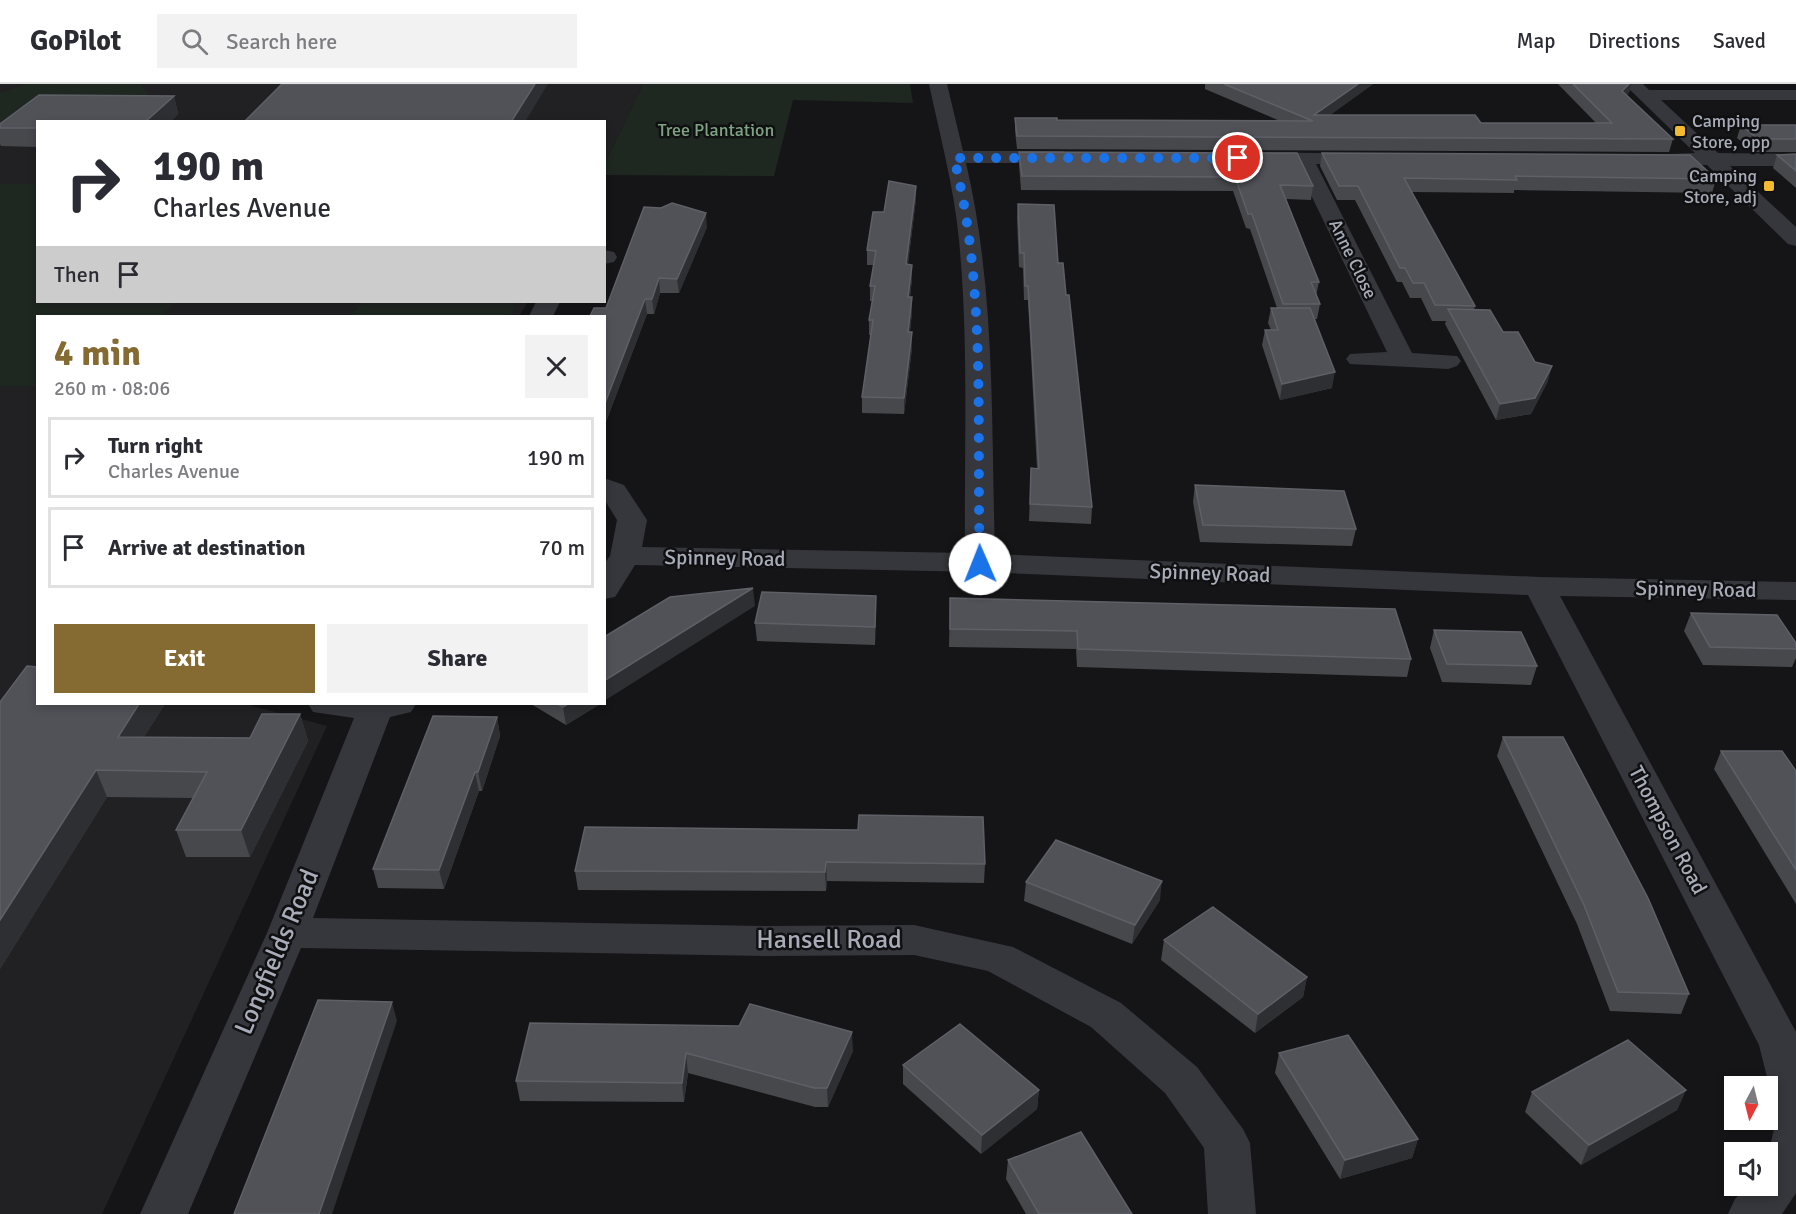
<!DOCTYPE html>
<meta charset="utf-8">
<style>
:root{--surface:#fff;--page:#f2f2f3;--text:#2b2b33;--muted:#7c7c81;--line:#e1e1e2;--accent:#856b32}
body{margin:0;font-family:Signika,sans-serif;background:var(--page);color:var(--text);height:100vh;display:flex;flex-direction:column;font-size:22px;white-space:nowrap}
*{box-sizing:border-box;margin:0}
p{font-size:20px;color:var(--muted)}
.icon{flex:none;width:33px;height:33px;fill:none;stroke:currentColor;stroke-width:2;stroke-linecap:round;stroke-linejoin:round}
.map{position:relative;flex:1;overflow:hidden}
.sheet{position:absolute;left:36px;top:231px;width:570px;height:390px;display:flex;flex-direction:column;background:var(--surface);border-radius:0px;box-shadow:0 3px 9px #0003}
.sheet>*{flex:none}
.guide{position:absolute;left:36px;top:36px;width:570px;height:183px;border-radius:0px;box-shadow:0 3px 9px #0003;background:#fff;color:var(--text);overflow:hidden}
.needle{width:39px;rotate:187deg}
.controls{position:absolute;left:1724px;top:992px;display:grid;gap:12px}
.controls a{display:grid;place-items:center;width:54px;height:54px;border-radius:0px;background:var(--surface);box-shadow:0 3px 9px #0003;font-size:30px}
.pin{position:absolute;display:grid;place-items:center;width:51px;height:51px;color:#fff;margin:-26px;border:3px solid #fff;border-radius:50%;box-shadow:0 2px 6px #0007}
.me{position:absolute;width:66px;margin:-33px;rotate:359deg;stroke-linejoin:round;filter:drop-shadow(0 0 4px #0008)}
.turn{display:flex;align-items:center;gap:21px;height:126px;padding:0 18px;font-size:27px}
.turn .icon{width:78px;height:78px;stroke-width:2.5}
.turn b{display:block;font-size:42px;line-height:51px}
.then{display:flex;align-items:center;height:57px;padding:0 18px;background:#0003;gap:12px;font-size:22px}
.round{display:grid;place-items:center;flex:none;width:63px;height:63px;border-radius:0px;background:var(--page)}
.head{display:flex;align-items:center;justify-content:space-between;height:102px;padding:0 18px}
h1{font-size:36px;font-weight:700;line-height:45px;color:var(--accent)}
.cta{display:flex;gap:12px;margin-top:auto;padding:12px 18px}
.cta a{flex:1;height:69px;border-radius:0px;background:var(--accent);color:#fff;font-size:24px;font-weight:700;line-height:69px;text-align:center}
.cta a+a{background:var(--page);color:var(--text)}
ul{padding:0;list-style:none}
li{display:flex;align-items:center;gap:18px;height:81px;margin:0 12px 9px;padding:0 6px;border:3px solid var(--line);border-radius:0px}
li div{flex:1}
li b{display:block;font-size:22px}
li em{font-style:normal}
header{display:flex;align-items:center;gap:36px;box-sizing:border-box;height:84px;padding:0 30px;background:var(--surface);border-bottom:2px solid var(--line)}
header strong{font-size:28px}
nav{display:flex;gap:33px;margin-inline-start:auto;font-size:21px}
.search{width:420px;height:54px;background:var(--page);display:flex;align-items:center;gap:15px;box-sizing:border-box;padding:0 21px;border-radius:0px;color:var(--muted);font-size:22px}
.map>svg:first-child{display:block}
</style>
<header>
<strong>GoPilot</strong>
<div class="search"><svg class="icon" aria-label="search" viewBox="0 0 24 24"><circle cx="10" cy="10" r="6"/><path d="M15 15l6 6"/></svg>Search here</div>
<nav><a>Map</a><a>Directions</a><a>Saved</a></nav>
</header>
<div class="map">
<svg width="1796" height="1130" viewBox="0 0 1796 1130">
<rect width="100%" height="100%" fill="#151517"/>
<path fill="#212124" d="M0 0H643L605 79 604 38H38V218H528L519 232H38V620H246L327 642 102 1130H0Z"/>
<path fill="#1f2721" d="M28 0H141L149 13 74 24 0 50V9Z
M643 0H910L913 19 793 16 774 92 605 91V79Z
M0 100H37L38 218H175L162 232H38L37 302H0Z
M362 218H518L510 232H351Z"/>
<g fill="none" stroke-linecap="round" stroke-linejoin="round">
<path fill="#36373c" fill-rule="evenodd" d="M929 0H947L963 67H1062L1069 69 1072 73 1069 77 1062 79H966C996 207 991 340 995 470L1539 493 1796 498V516L1560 512 1796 948V1109L1782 1130H1728L1735 1115 1748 1101H1767V1074L1777 1033 1759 961 1528 511 980 488 635 481 615 513 604 515V480L610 472 617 436 604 415V394L624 401 647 436 642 463 965 469C964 365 969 260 959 156 954 103 940 52 929 0Z
M1624 0H1643L1649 6H1796V16H1661L1718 69 1796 70V82H1730L1796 143V162L1788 160 1707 81 1644 79 1641 75 1644 71 1695 69Z
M1255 68 1372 70 1375 74 1372 78 1365 80H1316L1412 269 1457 272 1461 277 1457 282 1448 285 1350 280 1346 275 1350 270 1387 268 1296 80 1248 78 1245 74 1248 70Z
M604 166 614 168 617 173 614 178 604 180Z
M536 218H560L553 232H529Z
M308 620H416L411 628 390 633 313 834 769 842 914 841 1013 863 1121 919 1197 983 1243 1045 1250 1059 1256 1130H1208L1204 1064 1165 1009 1091 943 988 887 914 871 769 872 301 864 188 1130H140L267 849 354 634 313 628Z"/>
</g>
<path fill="#46484c" d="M1205 0H1373L1330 31 1481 39H1596L1558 0H1632L1629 8 1627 11 1673 55 1669 68 1017 65 1015 47V34L1057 36 1280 37 1205 5Z
M174 12 178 30 170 38H38V63L1 62 0 60V40Z
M1741 41H1796V68H1754L1737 54Z
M1019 68 1313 102 1311 116 1286 115 1319 198 1316 212 1320 220 1317 235H1315L1332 304 1280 316 1262 261 1265 246H1271L1268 239 1271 224H1277L1250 145 1246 144 1233 107 1021 106 1019 81Z
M1322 69 1716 95 1712 109 1514 106V109L1412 108 1475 222 1474 226 1503 248 1548 297 1531 330 1496 336 1445 240 1446 237H1432L1421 214H1410L1402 198H1397L1355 116H1337L1320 82Z
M1796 70V104L1773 84 1777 71Z
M916 102V115L908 180 912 195 910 213 912 228 910 248 912 264 904 330 862 329V313L871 251H869V236L872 217H870V202L874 181H867V166L884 128Z
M1018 120 1058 179 1066 211 1092 423 1091 440 1029 437 1031 384 1037 385 1028 216H1024L1023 184 1019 183 1017 134Z
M707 143 679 209H660L654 230H647L604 343V232L606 224Z
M1195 401 1356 445 1352 462 1200 458 1193 418Z
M950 514 1411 575 1407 593 1077 583 1076 565 949 563Z
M1691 529 1796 559V574L1792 583 1703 581 1684 547Z
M876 530 875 561 757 557 755 539Z
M1434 546 1537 582 1531 601 1442 598 1430 564Z
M0 618 38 620H165L144 653 250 654 300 630 308 657 250 773H186L176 746 193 714 107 713 0 885Z
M531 620H600L566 641Z
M497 633 500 652 482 707H479L444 805 378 804 373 785Z
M1503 653 1689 910 1681 930 1610 927 1577 840 1497 672Z
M1721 667 1796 687V820L1714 685Z
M585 743 985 780 984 799 827 797 826 807 578 806 575 787Z
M1026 798 1160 816 1132 860 1024 817Z
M1164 856 1307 893 1303 913 1255 949 1161 876Z
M530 939 853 967 828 1023H815L688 989 684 1018 520 1017 516 997Z
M1279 969 1418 1055 1412 1074 1340 1095 1275 989Z
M903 981 1039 1006 1037 1025 981 1070 903 1000Z
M1686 1006 1677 1026 1581 1081 1525 1028 1532 1008Z
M1008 1076 1132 1130H1026L1006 1095Z"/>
<path fill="#2e2f32" d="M535 0H548L525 38H511Z
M1358 0H1373L1312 44 1314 31Z
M1629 0H1632L1629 8 1619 20 1622 7Z
M174 12 178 30 170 38H145Z
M916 102V115L906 195V180Z
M706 129 707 143 679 209 677 195Z
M912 181V195L908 228V213Z
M659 194 660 209 654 230 652 215Z
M912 213V228L908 264V248Z
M645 215 647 230 604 343V322Z
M912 248V264L904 330V314Z
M1552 282 1548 297 1531 330 1496 336 1500 320Z
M1335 288 1332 304 1280 316 1282 300Z
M753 504 755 522 604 617V597Z
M876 512V530L875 561V543Z
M139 620H165L128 679 118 653Z
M568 620H600L566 641 563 623Z
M300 630 308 657 250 773 241 746Z
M497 633 500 652 482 707 478 688Z
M96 686 107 713 0 885V836Z
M475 688 479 707 444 805 439 786Z
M826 778 827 797 826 807 825 788Z
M1162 797 1160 816 1132 860 1135 841Z
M1307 893 1303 913 1255 949 1258 930Z
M392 918 397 937 332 1130H319Z
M852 948 853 967 828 1023 827 1004Z
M686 969 688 989 684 1018 682 999Z
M1039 1006 1037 1025 981 1070 982 1051Z
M1686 1006 1677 1026 1581 1081 1589 1061Z
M1418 1055 1412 1074 1340 1095 1345 1076Z"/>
<path fill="#515258" stroke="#5e6067" stroke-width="1.5" d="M282 0H535L511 38H244Z
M1224 0H1358L1314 31H1475L1481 39H1612L1573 0H1629L1622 7 1673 55 1017 52 1015 34H1057V36L1313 37Z
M39 11 174 12 145 38H38V44H0V40Z
M1741 41H1796V55H1758Z
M1019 68 1297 69 1313 102 1280 101 1319 198H1311L1320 220H1283L1252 130H1248L1235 93 1022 92Z
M1322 69 1690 71 1716 95 1515 92 1517 96 1404 94 1475 222 1435 221 1424 199H1413L1405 184H1400L1358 102H1339Z
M1796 70V87L1777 71Z
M889 97 916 102 906 180 912 181 908 213H912L908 248H912L904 314 862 313 873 236H869L875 202H870L876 167 867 166 873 128H884Z
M672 119 706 129 677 195 659 194 652 215H645L604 322V232H590L594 224H606L644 123 661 124Z
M1018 120 1054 121 1058 179H1063L1066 211H1069L1092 423 1030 420 1031 384 1039 385 1028 202H1025L1024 169H1020Z
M1271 224H1310L1335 288 1282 300 1265 246H1278Z
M1448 225 1490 226 1503 248H1518L1535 278 1552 282 1535 314 1500 320Z
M1195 401 1344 407 1356 445 1203 441Z
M753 504 604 597V553L670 513Z
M762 508 876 512 875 543 755 539Z
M950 514 1395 525 1411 575 1078 565 1077 547 950 545Z
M1691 529 1777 531 1796 559V565L1710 563Z
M1434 546 1521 548 1537 582 1447 580Z
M27 582 38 583V620H139L118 653 250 654 262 630H300L241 746H176L207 688 96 686 0 836V618Z
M557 620H568L563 623Z
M433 632 497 633 478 688H475L439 786 373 785Z
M1503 653H1563L1648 814 1689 910 1618 908 1584 821Z
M1721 667H1782L1796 687V786Z
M859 731 983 733 985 780 826 778 825 788 575 787 585 743 858 746Z
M1056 756 1162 797 1135 841 1026 798Z
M1213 823 1307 893 1258 930 1164 856Z
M318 916 392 918 319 1130H234Z
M750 920 852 948 827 1004H814L686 969 682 999 516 997 530 939 739 942Z
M960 940 1039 1006 982 1051 903 981Z
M1348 951 1418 1055 1345 1076 1279 969Z
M1628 956 1686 1006 1589 1061 1532 1008Z
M1081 1048 1132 1130H1039L1008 1076Z"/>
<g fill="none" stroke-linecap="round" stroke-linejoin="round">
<path stroke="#1a73e8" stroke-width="10" stroke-dasharray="0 18" d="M980 480C976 345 987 205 954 74H1238"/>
</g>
<g fill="#f3ba31" stroke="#101012" stroke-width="2">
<rect x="1674" y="41" width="12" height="12" rx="3"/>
<rect x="1763" y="96" width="12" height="12" rx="3"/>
</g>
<g text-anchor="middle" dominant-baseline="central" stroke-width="5" stroke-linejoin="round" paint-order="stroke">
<g font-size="18" fill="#a7acb8" stroke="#101012" text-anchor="start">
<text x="1692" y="37">Camping<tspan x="1692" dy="21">Store, opp</tspan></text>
<text x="1757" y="92" text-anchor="end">Camping<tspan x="1757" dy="21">Store, adj</tspan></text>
</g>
<g font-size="18" fill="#7ea382" stroke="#101012">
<text x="716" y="46">Tree Plantation</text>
</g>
<g font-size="18" fill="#a7acb8" stroke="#101012">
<text transform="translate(1353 175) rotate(64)">Anne Close</text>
</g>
<g font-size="21" fill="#a7acb8" stroke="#101012">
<text transform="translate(725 474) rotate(1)">Spinney Road</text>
<text transform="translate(1210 489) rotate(2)">Spinney Road</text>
<text transform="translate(1696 505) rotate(1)">Spinney Road</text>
<text transform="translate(1668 746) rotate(62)">Thompson Road</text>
</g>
<g font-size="26" fill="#a7acb8" stroke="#101012">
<text x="829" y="856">Hansell Road</text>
<text transform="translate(277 868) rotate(-67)">Longfields Road</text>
</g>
</g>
</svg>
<div class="controls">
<a><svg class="needle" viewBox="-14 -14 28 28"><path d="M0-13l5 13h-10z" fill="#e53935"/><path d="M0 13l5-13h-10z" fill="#7c7c81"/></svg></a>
<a><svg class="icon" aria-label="sound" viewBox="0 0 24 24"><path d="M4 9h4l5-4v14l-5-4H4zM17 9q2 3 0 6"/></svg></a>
</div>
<div class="pin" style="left:1238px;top:74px;background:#d93025"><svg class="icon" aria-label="arrive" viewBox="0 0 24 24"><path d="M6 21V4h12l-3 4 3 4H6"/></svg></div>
<svg class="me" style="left:980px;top:480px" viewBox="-20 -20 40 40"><circle r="19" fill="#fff"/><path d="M0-13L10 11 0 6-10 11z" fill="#1a73e8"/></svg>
<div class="guide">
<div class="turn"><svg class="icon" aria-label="right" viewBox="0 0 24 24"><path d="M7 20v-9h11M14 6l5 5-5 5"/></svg><div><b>190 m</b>Charles Avenue</div></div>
<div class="then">Then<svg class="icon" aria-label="arrive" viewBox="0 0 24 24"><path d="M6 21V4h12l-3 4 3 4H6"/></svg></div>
</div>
<section class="sheet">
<div class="head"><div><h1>4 min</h1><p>260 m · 08:06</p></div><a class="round"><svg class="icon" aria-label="close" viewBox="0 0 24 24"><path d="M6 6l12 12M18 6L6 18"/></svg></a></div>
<ul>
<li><svg class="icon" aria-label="right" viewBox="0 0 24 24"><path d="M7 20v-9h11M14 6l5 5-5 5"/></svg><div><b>Turn right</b><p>Charles Avenue</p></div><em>190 m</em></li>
<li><svg class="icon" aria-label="arrive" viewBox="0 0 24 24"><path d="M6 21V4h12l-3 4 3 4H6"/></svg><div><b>Arrive at destination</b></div><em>70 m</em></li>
</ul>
<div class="cta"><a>Exit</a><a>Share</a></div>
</section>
</div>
